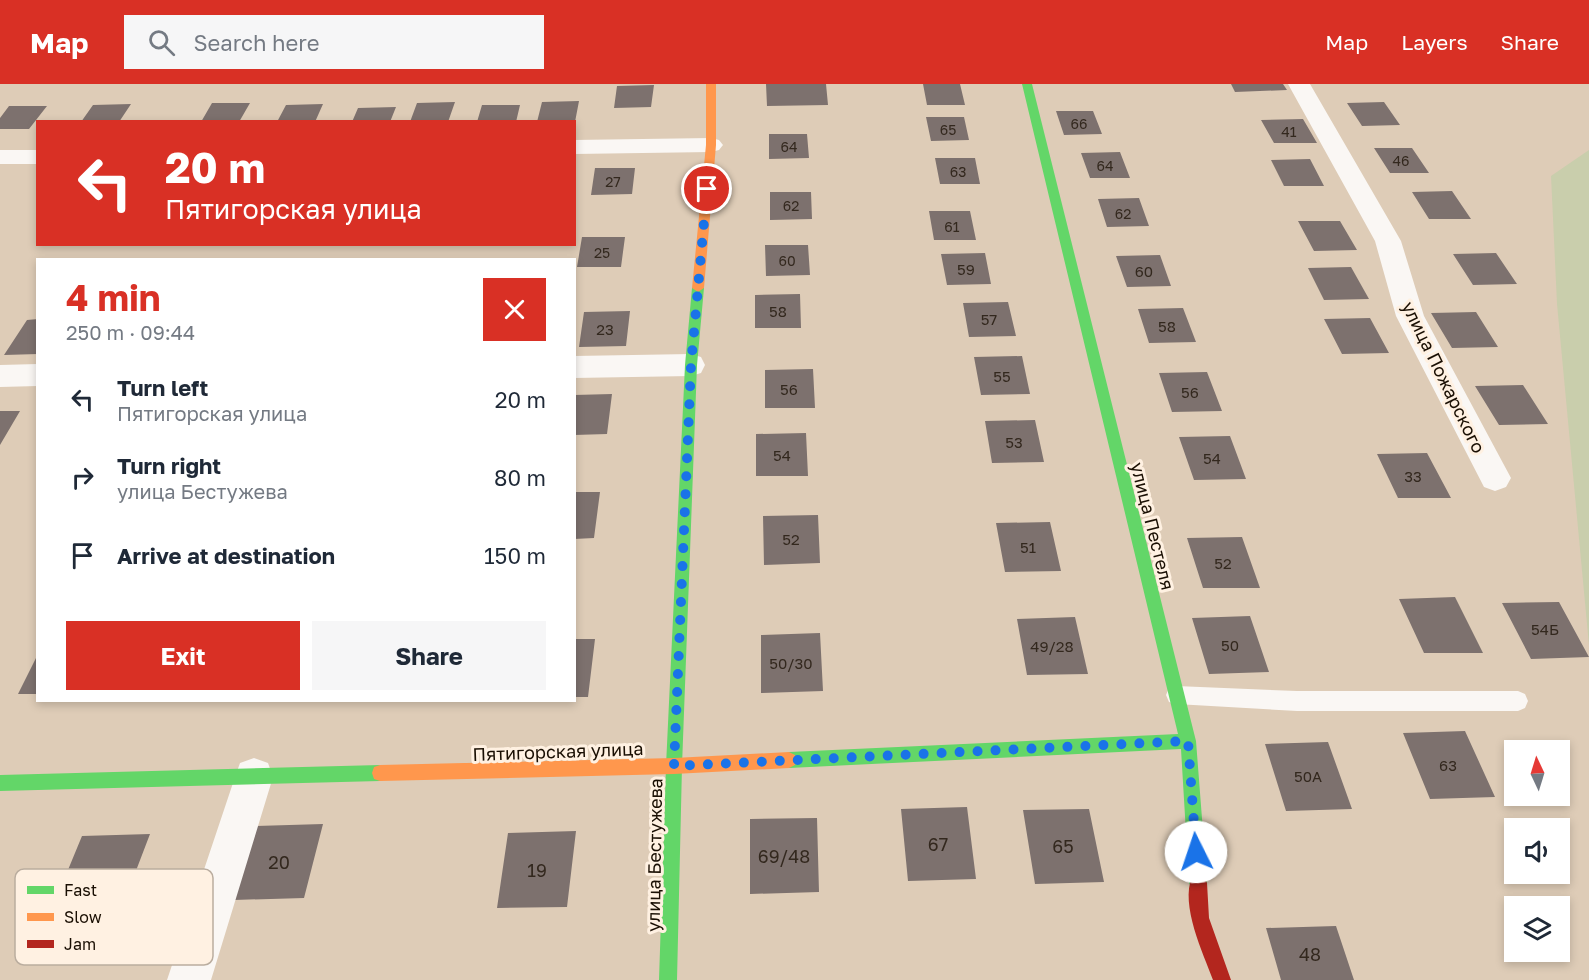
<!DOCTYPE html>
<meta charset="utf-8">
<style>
:root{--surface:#fff;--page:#f6f6f7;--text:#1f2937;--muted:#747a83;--accent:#d93025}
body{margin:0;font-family:"Golos Text",sans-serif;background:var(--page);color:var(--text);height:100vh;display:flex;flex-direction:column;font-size:22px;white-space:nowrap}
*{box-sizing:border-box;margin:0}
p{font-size:20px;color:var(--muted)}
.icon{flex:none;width:33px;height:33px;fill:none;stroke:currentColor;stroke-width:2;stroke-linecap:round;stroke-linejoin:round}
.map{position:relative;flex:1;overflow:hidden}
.drawer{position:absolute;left:36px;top:174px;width:540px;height:444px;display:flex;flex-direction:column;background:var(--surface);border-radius:0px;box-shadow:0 3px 9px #0003}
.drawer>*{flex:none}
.top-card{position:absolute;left:36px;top:36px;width:540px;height:126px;border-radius:0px;box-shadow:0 3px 9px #0003;background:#d93025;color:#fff;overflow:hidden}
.needle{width:39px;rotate:356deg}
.fabs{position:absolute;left:1504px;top:656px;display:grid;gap:12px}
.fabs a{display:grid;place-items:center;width:66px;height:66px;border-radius:0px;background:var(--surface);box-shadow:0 3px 9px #0003;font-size:30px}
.pin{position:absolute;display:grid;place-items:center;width:51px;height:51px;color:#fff;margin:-26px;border:3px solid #fff;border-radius:50%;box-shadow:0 2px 6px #0007}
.me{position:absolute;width:66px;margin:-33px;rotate:356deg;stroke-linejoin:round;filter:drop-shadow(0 0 4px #0008)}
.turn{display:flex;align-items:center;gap:21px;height:126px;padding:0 30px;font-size:27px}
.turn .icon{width:78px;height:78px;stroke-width:2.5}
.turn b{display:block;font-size:42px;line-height:51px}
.round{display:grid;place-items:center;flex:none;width:63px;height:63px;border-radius:0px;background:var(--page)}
.headline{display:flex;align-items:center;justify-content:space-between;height:102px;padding:0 30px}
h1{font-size:36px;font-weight:700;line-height:45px;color:var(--accent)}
.action{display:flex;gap:12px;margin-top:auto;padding:12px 30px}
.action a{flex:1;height:69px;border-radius:0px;background:var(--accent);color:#fff;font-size:24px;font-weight:700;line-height:69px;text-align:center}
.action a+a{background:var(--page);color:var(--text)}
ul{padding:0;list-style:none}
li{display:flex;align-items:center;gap:18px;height:78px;padding:0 30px}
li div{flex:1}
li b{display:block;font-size:22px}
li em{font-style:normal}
header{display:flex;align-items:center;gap:36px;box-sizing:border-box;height:84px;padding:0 30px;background:var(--accent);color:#fff}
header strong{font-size:28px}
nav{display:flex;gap:33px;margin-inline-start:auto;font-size:21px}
.search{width:420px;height:54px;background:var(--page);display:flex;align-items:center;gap:15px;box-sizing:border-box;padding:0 21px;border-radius:0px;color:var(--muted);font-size:22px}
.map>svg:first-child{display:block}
</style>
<header>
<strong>Map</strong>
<div class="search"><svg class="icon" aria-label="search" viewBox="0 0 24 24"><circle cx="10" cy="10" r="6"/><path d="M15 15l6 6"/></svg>Search here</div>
<nav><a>Map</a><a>Layers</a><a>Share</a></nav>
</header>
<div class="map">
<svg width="1589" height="896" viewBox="0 0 1589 896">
<rect width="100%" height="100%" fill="#deccb7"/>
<path fill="#c9ceac" d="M1589 66V561L1557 220 1551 92Z"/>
<path fill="#7d716e" d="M766 0H826L828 21 767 22Z
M923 0H960L965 21H927Z
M1231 0H1283L1287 6 1235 8Z
M654 1 651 23 614 24 617 2Z
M579 17 575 38H537L542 18Z
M455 18 448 38H410L417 19Z
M1384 18 1400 41 1362 42 1347 19Z
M212 19H250L239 38H201Z
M131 20 119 38H81L93 21Z
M323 20 315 38H277L286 21Z
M482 21H520L516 38H477Z
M9 22H47L29 45H0V34Z
M396 23 390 38H352L358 24Z
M1056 27H1093L1102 50 1064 51Z
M926 33H964L969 56 931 57Z
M1303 35 1317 59H1274L1261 36Z
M769 50H807L809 74 769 75Z
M1374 64H1412L1429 89H1390Z
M1120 68 1130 94H1090L1081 69Z
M935 74H975L980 100H940Z
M1310 75 1324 102H1284L1271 76Z
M595 84H635L632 110 591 111Z
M1452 107 1471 135H1429L1412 108Z
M770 108H811L812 135 770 136Z
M1139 114 1149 142 1107 143 1098 115Z
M929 127H970L976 156H934Z
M1298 137H1340L1357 166 1314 167Z
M582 153H625L621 183H577Z
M765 161H808L810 191 766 192Z
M985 169 991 200 947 201 941 170Z
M1496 169 1517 200 1473 201 1453 170Z
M1160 171 1171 202 1127 203 1116 172Z
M1351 183 1369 215 1324 216 1308 184Z
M800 210 801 244H755V211Z
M1008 218 1016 252 969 253 963 219Z
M1183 224 1196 258 1149 259 1138 225Z
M630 227 626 262 579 263 584 228Z
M1476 228 1498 263 1452 264 1431 229Z
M1370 234 1389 269 1342 270 1324 235Z
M38 235V270L4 271 27 236Z
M1022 272 1030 310 981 311 974 273Z
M813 285 815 324H765V286Z
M1207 288 1222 327 1172 328 1159 289Z
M1523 301 1548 340 1499 341 1475 302Z
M612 310 607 350 574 351V311Z
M0 327H20L0 361Z
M1035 336 1044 378 992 379 985 337Z
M806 349 808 392H756V350Z
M1230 352 1246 395 1194 396 1179 353Z
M1427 369 1451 414H1398L1377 370Z
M574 408H600L594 454 574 455Z
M818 431 820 479 764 481 763 432Z
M1050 438 1061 487 1005 488 996 439Z
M1242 453 1260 504H1203L1187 454Z
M1455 513 1483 569H1424L1399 515Z
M1559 518 1589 573 1531 575 1502 519Z
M1250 532 1269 588 1209 590 1192 534Z
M1075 533 1088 590 1027 591 1017 535Z
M820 549 823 607 761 609V551Z
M574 555H595L588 613H574Z
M38 570V610H18Z
M1465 647 1495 713 1430 715 1403 649Z
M1328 658 1352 725 1286 727 1265 660Z
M967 723 976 795 908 797 901 725Z
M1089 725 1104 798 1035 800 1023 726Z
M817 734 819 808 750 810V735Z
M323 740 304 814 234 816 256 742Z
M576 747 567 823 497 824 508 749Z
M150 750 121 826 51 827 82 752Z
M1336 842 1354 896H1281L1266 844Z"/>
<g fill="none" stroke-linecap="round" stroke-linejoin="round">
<path fill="#faf7f4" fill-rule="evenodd" d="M1176 602 1297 607H1518L1525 610 1528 617 1525 624 1518 627H1297L1176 620 1169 618 1166 611 1169 604Z"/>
<path fill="#faf7f4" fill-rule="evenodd" d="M1288 0H1310L1401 157 1424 232 1511 394 1506 403 1495 407 1484 403 1396 232 1375 157Z
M711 54 719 56 723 61 719 66 711 68 574 70V56Z
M0 66H38V80H0Z
M691 270 701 273 705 281 701 289 691 292 574 294V272Z
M38 280V302L0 303V281Z
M254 674 268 679 273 693 211 896H167L235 693 240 679Z"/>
<path fill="#63d668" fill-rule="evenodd" d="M1022 0H1032L1196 657 1207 799 1204 805 1198 808 1192 805 1189 799 1181 665 789 684 783 681 781 676 783 671 789 668 1178 650Z
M698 200 704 204 697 281 682 682 677 896H659L666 682 685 281 692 204Z
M380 681 386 683 388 689 386 695 380 697 0 707V691Z"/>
<path fill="#ff974d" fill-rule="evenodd" d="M706 0H716V61L704 204 698 208 692 204 706 61Z
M789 668 795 671 797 676 795 681 789 684 674 690 380 697 374 695 372 689 374 683 380 681 674 674Z"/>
<path fill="#b3261e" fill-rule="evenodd" d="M1198 790 1204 793 1207 799 1209 834 1231 896H1213C1203 869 1180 821 1192 793Z"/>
</g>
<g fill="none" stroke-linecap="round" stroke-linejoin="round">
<path stroke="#1a73e8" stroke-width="10" stroke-dasharray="0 18" d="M707 105 691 281 674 682 1188 657 1196 768"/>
</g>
<g text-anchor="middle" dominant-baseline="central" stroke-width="6" stroke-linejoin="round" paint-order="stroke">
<g font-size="14" fill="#33281e">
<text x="1079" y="39">66</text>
<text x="948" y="45">65</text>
<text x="1289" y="47">41</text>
<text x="789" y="62">64</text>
<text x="1401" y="76">46</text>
<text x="1105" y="81">64</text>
<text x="958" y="87">63</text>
<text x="613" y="97">27</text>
<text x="791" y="121">62</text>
<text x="1123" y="129">62</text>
<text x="952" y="142">61</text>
<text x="602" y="168">25</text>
<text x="787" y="176">60</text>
</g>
<g font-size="15" fill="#33281e">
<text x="966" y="185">59</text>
<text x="1144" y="187">60</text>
<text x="778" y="227">58</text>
<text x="989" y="235">57</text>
<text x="1167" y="242">58</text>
<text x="605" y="245">23</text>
<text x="1002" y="292">55</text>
<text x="789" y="305">56</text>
<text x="1190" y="308">56</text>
<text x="1014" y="358">53</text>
<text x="782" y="371">54</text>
<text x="1212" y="374">54</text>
<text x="1413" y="392">33</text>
<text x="791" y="455">52</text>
<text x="1028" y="463">51</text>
<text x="1223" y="479">52</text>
<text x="1545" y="545">54Б</text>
<text x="1230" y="561">50</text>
<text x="1052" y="562">49/28</text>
<text x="791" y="579">50/30</text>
<text x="1448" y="681">63</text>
<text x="1308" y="692">50А</text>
</g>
<g font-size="18" fill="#1a0f03" stroke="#fff1e2">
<text transform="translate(1444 293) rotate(64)">улица Пожарского</text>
<text transform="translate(1153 442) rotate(76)">улица Пестеля</text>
<text transform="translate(558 667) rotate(-2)">Пятигорская улица</text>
<text transform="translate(654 771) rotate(-89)">улица Бестужева</text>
</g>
<g font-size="18" fill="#33281e">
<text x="938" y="760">67</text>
<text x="1063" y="762">65</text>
<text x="784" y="772">69/48</text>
<text x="279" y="778">20</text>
<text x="537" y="786">19</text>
<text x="1310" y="870">48</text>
</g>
</g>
<rect x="15" y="785" width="198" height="96" rx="9" fill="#fff1e2" stroke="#baad9f" stroke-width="1.5"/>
<rect x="27" y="802" width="27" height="8" fill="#63d668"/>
<rect x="27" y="829" width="27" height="8" fill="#ff974d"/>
<rect x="27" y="856" width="27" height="8" fill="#b3261e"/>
<g font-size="16" fill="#1a0f03">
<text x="64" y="812">Fast</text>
<text x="64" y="839">Slow</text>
<text x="64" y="866">Jam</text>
</g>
</svg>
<div class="fabs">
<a><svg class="needle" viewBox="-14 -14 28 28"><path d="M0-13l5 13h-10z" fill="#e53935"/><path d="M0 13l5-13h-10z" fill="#747a83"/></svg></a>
<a><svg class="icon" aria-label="sound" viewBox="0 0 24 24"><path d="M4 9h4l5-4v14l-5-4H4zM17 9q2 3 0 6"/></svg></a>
<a><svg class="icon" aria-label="layers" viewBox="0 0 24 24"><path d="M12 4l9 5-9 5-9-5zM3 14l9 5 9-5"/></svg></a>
</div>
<div class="pin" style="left:707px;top:105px;background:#d93025"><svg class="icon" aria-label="arrive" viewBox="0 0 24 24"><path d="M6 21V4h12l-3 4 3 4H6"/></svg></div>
<svg class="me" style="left:1196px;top:768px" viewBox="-20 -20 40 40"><circle r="19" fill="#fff"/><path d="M0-13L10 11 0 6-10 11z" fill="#1a73e8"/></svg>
<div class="top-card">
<div class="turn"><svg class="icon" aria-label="left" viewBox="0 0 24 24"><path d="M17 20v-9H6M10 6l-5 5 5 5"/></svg><div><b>20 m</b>Пятигорская улица</div></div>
</div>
<section class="drawer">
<div class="headline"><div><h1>4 min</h1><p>250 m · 09:44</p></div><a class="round" style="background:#d93025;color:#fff"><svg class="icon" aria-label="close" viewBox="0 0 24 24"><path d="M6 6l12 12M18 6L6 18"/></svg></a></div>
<ul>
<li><svg class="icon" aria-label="left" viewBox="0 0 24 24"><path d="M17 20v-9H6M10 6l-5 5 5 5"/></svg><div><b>Turn left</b><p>Пятигорская улица</p></div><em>20 m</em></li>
<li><svg class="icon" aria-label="right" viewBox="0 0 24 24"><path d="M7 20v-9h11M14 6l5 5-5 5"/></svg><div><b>Turn right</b><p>улица Бестужева</p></div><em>80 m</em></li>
<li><svg class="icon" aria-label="arrive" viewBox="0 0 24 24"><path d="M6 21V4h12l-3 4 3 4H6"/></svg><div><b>Arrive at destination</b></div><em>150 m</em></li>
</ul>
<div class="action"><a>Exit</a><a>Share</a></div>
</section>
</div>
